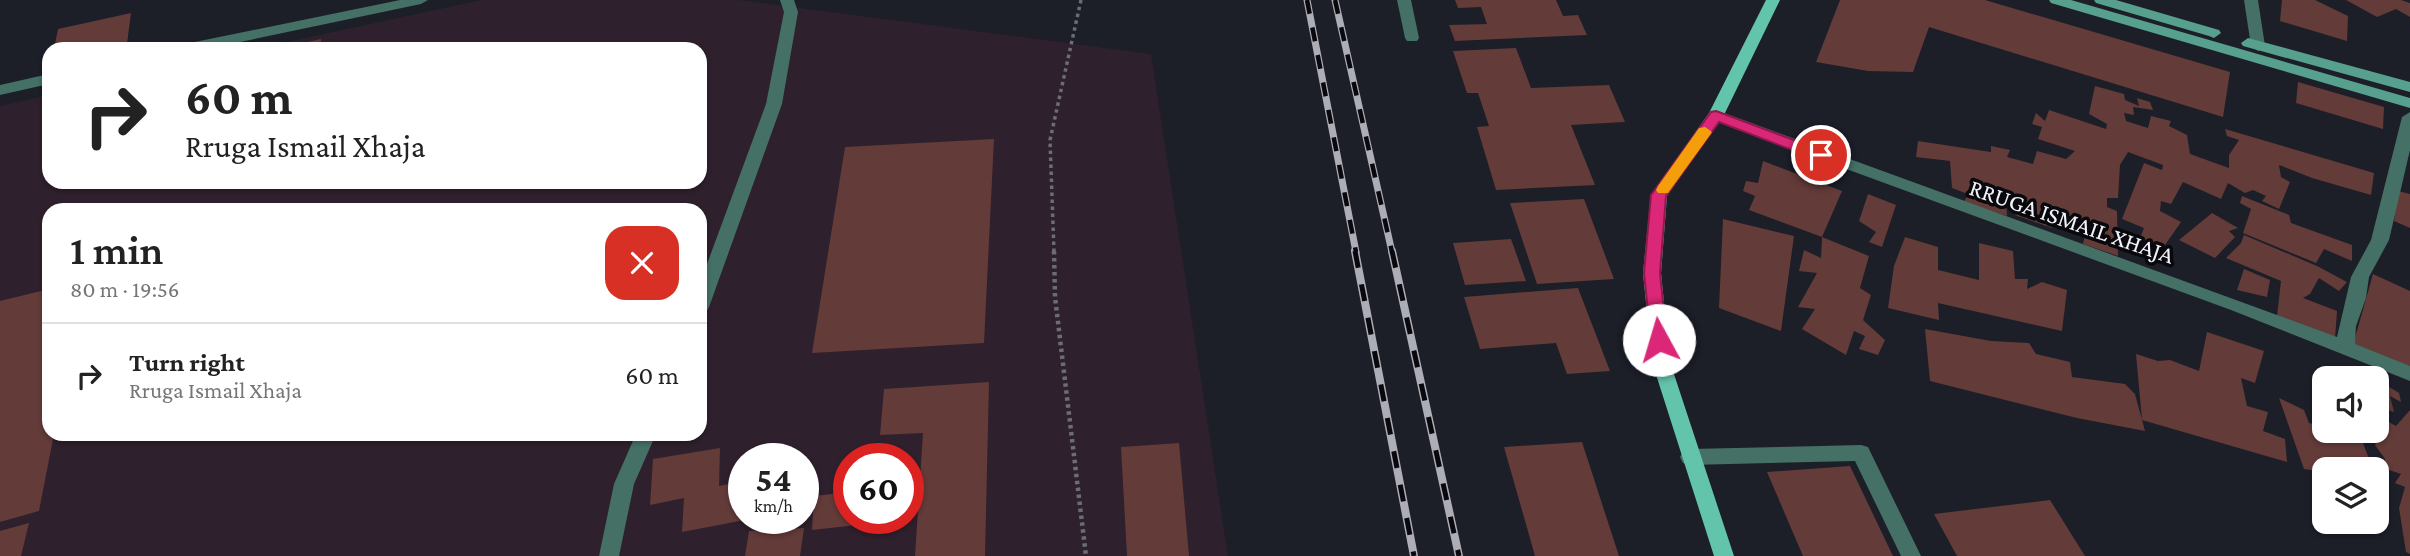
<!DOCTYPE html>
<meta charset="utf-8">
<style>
:root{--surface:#fff;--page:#f2f2f2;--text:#222;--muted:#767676;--line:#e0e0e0}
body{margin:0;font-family:"Crimson Pro",serif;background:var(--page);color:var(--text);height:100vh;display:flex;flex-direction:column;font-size:26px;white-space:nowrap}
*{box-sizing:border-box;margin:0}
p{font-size:23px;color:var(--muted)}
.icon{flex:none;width:38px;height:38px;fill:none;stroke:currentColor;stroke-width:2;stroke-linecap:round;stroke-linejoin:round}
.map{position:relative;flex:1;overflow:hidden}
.panel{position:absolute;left:42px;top:203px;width:665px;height:238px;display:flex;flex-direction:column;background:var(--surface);border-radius:21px;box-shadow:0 2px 5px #0004}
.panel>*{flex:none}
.hud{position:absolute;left:42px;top:42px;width:665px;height:147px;border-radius:21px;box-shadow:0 2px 5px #0004;background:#fff;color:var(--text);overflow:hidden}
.controls{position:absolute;left:2312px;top:366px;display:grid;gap:14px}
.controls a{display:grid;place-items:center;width:77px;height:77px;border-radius:14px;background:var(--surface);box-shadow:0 2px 5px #0004;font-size:35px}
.speed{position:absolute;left:728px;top:443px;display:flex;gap:14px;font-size:35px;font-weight:700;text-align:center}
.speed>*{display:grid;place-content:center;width:91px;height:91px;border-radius:50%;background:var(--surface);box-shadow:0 2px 5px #0004;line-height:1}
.speed small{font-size:18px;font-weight:400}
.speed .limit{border:10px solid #d22;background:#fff;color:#111}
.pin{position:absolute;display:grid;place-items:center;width:60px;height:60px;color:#fff;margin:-30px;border:4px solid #fff;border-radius:50%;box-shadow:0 2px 7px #0007}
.me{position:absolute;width:77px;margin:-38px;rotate:354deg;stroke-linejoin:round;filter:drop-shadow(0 0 5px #0008)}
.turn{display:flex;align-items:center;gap:24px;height:147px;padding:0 28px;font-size:32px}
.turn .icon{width:91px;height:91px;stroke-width:2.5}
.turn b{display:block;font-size:49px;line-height:60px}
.round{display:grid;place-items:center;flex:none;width:74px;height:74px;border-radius:21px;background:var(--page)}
.summary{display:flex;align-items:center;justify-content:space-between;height:119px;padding:0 28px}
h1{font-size:42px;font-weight:600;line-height:52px}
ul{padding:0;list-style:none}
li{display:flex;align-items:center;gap:21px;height:105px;padding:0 28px;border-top:2px solid var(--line)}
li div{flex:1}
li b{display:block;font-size:26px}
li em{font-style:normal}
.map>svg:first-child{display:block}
</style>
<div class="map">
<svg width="2410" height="556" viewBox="0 0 2410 556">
<rect width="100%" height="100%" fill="#1c1e28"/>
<path fill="#2e202c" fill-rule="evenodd" d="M481 0H739L1151 54 1228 556H0V106L49 95V182H700V49H254ZM49 210H700V434H49ZM744 458H803V518H744ZM849 458H908V518H849Z"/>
<path fill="#633b39" d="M1455 0H1556L1563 16 1578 15 1587 35 1455 41 1449 25 1487 24 1481 7 1458 8Z
M1840 0H1985L2230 72 2223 117 1929 27 1913 72 1868 71 1816 62Z
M2282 0H2315L2348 16 2347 41 2280 21Z
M2346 0H2401L2410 3V17L2396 9 2377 17Z
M131 13 127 44 107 49H54L58 29Z
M321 39V49H281V48Z
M1516 48 1531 88 1609 85 1625 122 1571 125 1595 185 1496 190 1477 127 1489 126 1478 93H1467L1453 51Z
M2298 82 2384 107 2383 129 2296 103Z
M2095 86 2124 94 2125 100 2139 106 2137 98 2150 102 2153 110 2133 107 2134 115 2124 113 2126 121 2148 128 2151 116 2171 121 2169 126 2187 135 2190 154 2229 168V155L2239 140 2227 136 2225 129 2374 173 2371 195 2312 178 2279 165 2281 177 2290 182 2279 209 2262 201 2266 196 2253 190 2245 193 2228 183 2221 199 2183 182 2171 204 2161 201 2160 211 2181 222 2156 258 2137 246 2144 228 2122 219 2144 163 2162 170 2163 165 2128 152 2120 165 2118 198H2107V207L2117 211 2118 256 2083 244 2087 226 2062 212 2063 223 2051 219 2052 228 2015 215 2017 199 1989 187V194L2006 200 2007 216 1964 202 1968 194 1952 188 1950 161 1916 157 1918 141 1991 152V146L2010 150 2007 157 2033 164 2037 151 2066 159 2075 151 2038 139 2042 127 2032 124 2036 113 2045 121 2049 110 2106 129 2107 124 2089 114Z
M994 139 984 343 812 353 845 147Z
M1763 161 1842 191 1822 237 1749 210 1755 196 1743 191 1746 181 1758 183Z
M2398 191 2410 194V228L2394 221Z
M1868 194 1896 205 1882 247 1869 242 1876 232 1859 221Z
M2242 196 2289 215 2291 223 2352 245V261L2324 249 2316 263 2243 233 2251 209 2240 203Z
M1584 199 1614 279 1537 284 1510 203Z
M2212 213 2238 228 2229 231 2235 237 2215 258 2179 240Z
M1723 219 1794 236 1781 331 1719 308Z
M2244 235 2317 266 2347 282 2339 291 2319 278 2310 294 2303 298 2337 311 2335 339 2277 316 2281 281 2226 258 2241 243Z
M1822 237 1869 256 1860 288 1871 295 1863 320 1885 340 1878 355 1859 349 1865 336 1854 331 1846 355 1802 329 1815 309 1798 307 1817 273 1799 271 1804 250 1821 258Z
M1905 237 1938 247V270L1979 280V243L2013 251 2015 279H2028L2027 289 2042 282 2067 290 2062 331 1938 303 1939 320 1888 308 1894 266Z
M1511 239 1526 281 1465 285 1453 243Z
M2244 269 2270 280 2267 297 2237 290Z
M2373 274 2410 291V369L2353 345Z
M1578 288 1610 371 1567 374 1556 343 1480 349 1464 297Z
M49 289V434H54L39 511 0 522V301Z
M1925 329 1991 341 2029 343 2036 354 2070 362 2072 377 2125 384 2135 394 2145 431 2077 418 1930 381Z
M2207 332 2264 351 2255 383 2241 378 2247 406 2268 412 2263 431 2285 439 2287 462 2142 420 2136 354 2158 361 2170 360 2199 371Z
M2376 379 2399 393 2401 402 2390 396 2394 412 2376 406Z
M989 382 985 556H915L923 433 880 435 884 389Z
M2279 398 2304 410 2309 423 2324 427V430H2358L2373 469H2324V472L2304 469Z
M2410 410V554L2406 552 2399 508 2405 487 2395 483 2401 474 2383 468 2385 459 2375 445 2387 421 2396 426Z
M1582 442 1619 556H1535L1504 447Z
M1179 443 1189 556H1127L1121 447Z
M720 448 719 486 744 481V518L750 519 682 532 684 498 650 505 653 459Z
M1850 466 1893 556H1803L1767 472Z
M2376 476 2389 505 2376 503Z
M849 492V518H857V525L812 530 814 496Z
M2050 500 2085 556H1957L1934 514Z
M29 523 21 556H0V531Z
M804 528 800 556H745L749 531Z"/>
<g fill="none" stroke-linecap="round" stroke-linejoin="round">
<path stroke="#6b6c76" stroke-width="3.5" stroke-dasharray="3.5 3.5" stroke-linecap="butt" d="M1054 252 1050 140 1081 0"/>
<path stroke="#6b6c76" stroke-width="4.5" stroke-dasharray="3.5 3.5" stroke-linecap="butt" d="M1054 251 1055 297 1086 556"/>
<path fill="#447065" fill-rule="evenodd" d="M1397 0H1411L1419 38 1417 41H1407L1405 38Z"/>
<path fill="#447065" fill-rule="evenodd" d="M400 0H428L421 4 207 49H178L185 44Z
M780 0H794L798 12 782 104 709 307 706 312 700 314V283L766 104 784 12Z
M2244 0H2258L2265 46 2263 49 2258 51 2251 46Z
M49 74V84L0 95V85Z
M1716 110 2337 337 2351 277 2371 240 2402 117 2410 112V150L2389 240 2369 277 2366 298 2356 326 2355 344 2410 366V381L2231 310 1710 119 1708 115Z
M636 434H656L634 484 619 556H599L614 484Z
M1861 445 1868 447 1921 556H1901L1855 461 1690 465 1683 463 1680 457 1683 451 1690 449Z"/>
<path fill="#56a08d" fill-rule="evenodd" d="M2049 0H2071L2410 98V108L2051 3Z
M2094 0H2116L2219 30 2221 33 2214 38 2209 36 2096 3Z
M2248 38 2410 82V92L2243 46 2241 43Z"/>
<path fill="#63c4ac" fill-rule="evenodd" d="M1766 0H1780L1724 115 1667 196 1661 273 1670 362 1734 556H1714L1652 362 1643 273 1651 195 1709 113Z"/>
<defs>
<path id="rail-far1" d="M1307 0 1356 252
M1335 0 1392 252"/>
<path id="rail" d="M1355 251 1414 556
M1392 251 1459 556"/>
</defs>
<use href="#rail-far1" stroke="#acadb6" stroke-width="7"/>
<use href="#rail" stroke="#acadb6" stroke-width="8"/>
<use href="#rail-far1" stroke="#08080d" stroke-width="4.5" stroke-dasharray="14" stroke-linecap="butt"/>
<use href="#rail" stroke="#08080d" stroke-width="5" stroke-dasharray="17" stroke-linecap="butt"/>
</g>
<path fill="#db2777" stroke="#8e194d" stroke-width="2" d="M1716 111 1826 152 1829 155 1826 159H1816L1719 122 1666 196 1660 273 1667 340 1665 345H1653L1651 340 1644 273 1651 195 1711 112Z"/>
<path fill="#f59e0b" d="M1705 127 1712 132 1710 135 1668 193H1658L1656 190 1658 186 1699 128Z"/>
<g text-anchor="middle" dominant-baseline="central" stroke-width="7" stroke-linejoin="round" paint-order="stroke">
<g font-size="24" fill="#f1f2fa" stroke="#08080d">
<text transform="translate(2072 221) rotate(19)">RRUGA ISMAIL XHAJA</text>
</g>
</g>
</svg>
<div class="controls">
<a><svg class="icon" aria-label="sound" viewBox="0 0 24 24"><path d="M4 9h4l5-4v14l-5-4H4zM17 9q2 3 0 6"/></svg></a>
<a><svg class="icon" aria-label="layers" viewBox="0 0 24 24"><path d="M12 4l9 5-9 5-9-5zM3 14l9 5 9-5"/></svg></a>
</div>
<div class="speed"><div>54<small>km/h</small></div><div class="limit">60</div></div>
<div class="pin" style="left:1821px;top:155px;background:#d93025"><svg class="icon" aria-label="arrive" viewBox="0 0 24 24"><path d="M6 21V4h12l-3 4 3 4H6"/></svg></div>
<svg class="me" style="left:1659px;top:340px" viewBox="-20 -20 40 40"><circle r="19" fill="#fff"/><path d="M0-13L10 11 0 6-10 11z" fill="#db2777"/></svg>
<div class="hud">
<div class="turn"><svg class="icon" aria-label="right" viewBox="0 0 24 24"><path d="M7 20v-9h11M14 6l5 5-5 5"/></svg><div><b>60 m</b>Rruga Ismail Xhaja</div></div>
</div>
<section class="panel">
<div class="summary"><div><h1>1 min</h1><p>80 m · 19:56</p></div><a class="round" style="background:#d93025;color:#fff"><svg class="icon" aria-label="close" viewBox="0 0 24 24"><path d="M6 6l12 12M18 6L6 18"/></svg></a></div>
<ul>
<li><svg class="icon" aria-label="right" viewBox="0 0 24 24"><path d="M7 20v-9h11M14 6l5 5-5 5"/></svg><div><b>Turn right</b><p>Rruga Ismail Xhaja</p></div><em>60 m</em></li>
</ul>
</section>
</div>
